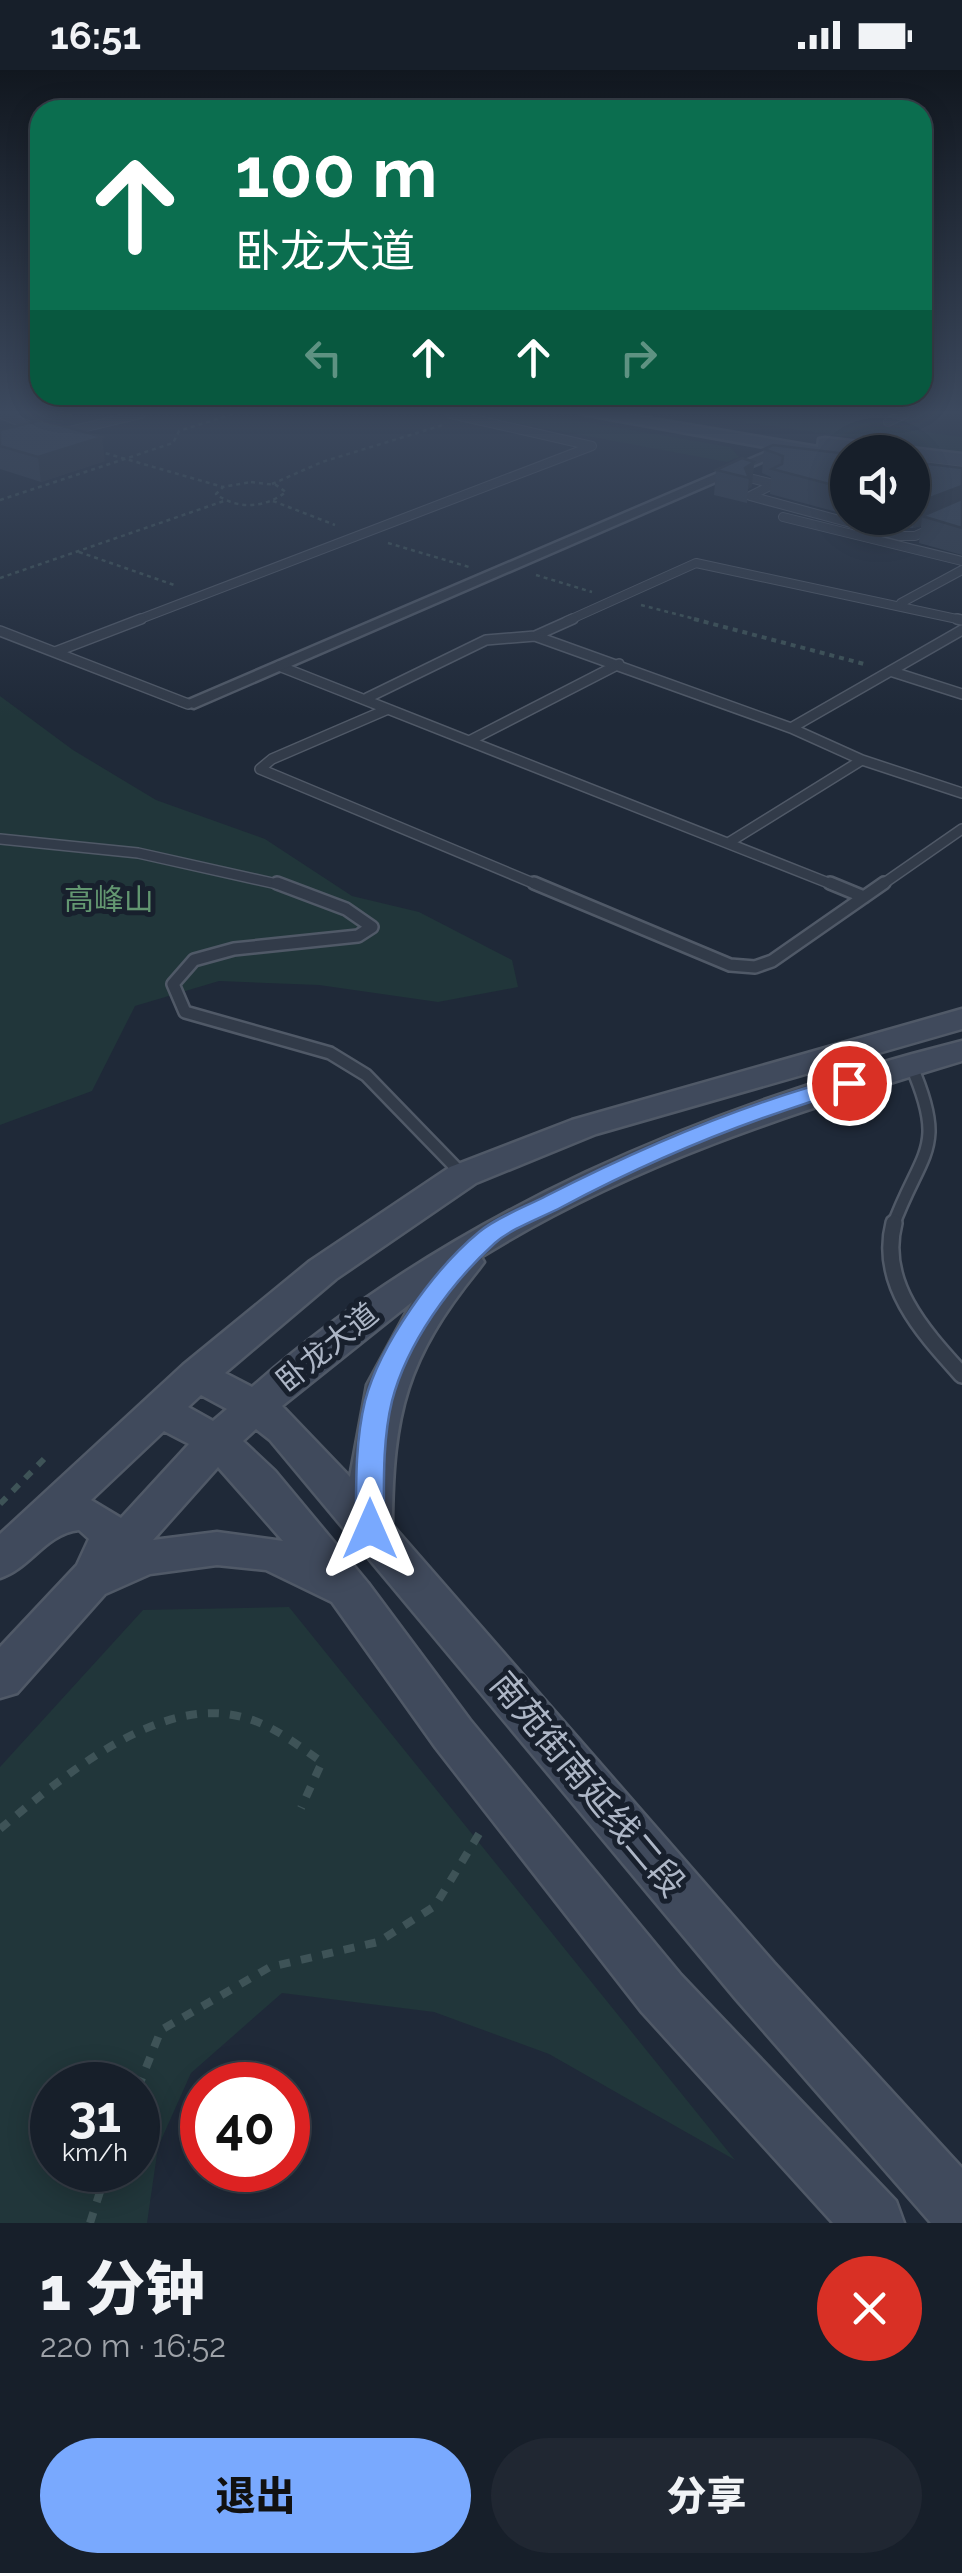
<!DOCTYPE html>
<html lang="zh">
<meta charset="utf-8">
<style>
:root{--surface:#171f2a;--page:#202732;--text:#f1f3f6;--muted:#9ea2a8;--line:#363d47;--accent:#79a9fe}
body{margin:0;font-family:Raleway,"Noto Sans SC",sans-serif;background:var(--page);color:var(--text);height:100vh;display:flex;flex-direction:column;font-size:38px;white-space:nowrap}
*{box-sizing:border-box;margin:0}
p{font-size:32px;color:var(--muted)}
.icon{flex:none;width:55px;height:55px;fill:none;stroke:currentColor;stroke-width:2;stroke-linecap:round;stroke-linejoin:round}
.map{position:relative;height:2153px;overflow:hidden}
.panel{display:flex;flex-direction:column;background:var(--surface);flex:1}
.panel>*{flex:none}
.banner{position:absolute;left:30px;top:30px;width:902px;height:305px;border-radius:30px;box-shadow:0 5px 25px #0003,0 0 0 2px var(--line);background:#0b6e4f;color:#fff;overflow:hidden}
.controls{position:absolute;left:830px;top:365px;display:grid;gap:20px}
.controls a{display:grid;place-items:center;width:100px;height:100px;border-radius:50%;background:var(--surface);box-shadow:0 5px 25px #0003,0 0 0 2px var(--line);font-size:50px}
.speed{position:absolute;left:30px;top:1992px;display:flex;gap:20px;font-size:50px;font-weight:700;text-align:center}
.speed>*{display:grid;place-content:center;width:130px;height:130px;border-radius:50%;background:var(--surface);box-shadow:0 5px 25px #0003,0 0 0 2px var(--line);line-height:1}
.speed small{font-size:25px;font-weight:400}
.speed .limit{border:15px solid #d22;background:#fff;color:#111}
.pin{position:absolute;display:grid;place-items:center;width:85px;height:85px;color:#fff;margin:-42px;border:5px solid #fff;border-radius:50%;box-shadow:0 2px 10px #0007}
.me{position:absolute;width:110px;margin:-55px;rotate:0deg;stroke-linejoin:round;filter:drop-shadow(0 0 8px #0008)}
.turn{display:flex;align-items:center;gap:35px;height:210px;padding:0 40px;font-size:45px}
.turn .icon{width:130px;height:130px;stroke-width:2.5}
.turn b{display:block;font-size:70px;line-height:85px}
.lanes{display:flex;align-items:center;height:95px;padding:0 40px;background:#0003;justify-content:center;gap:50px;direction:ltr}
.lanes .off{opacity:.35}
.round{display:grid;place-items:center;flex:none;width:105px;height:105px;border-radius:52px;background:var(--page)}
.summary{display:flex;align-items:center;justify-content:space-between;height:170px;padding:0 40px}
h1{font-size:60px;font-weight:800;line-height:75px}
.cta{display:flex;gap:20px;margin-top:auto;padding:20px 40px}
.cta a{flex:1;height:115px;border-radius:60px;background:var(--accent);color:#111;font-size:40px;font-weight:800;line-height:115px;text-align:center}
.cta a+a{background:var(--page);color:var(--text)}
.status{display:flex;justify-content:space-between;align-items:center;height:70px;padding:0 50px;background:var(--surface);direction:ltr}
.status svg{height:28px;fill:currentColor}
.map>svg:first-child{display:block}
</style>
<div class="status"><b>16:51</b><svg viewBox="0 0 49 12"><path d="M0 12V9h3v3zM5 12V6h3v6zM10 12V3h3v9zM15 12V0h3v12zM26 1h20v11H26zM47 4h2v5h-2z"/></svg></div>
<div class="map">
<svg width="962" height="2153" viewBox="0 0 962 2153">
<rect width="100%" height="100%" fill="#1f2938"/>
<path fill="#21363a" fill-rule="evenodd" d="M468 344H538L730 377 739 387 727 392Z
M724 344H795L962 367V383L715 348Z
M0 626 73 680 156 730 265 769 352 826 419 842 512 890 518 917 438 932 319 915 219 911 135 936 92 1021 0 1055Z
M289 1537 735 2090 549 1984 434 1942 282 1923 191 2003 158 2077 147 2153H0V1697L143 1540ZM138 2015V2100H52V2015Z"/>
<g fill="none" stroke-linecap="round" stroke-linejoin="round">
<defs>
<path id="lane-far3" d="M1 344 40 360
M888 352 905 344
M61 363 141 344
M737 405 774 414 750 426 899 466H915L962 445
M783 447 962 491
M901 533 962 500
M135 551 592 376 451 344
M567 551 696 493 962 550"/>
<path id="lane-far2" d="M957 549 962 550
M0 561 188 634
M535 566 573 549
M55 582 141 549
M279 596 836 816
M890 601 962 624
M367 628 486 570 535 566 791 658 862 690 962 723
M388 639 272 689 260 699 540 816
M791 658 962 560
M471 670 619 594
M0 769 138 783 286 816
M728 773 862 690
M880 816 962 759"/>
<path id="lane-far1" d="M277 813 346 839 372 857 358 866 234 879 194 890 173 914 185 942 330 983 366 1005 463 1105
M534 813 730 895 755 897 772 891 884 813
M830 813 864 827
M893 1156C921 1080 948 1080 911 995"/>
<path id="lane" d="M894 1153C878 1214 924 1263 962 1305"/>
<path id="street" d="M783 375 794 378 194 638 179 634Z"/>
<path id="secondary" d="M582 344H624L818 377 819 369 825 368 962 384V396L912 390V382L843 381 852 382H848V392Z
M962 939V959L596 1064 476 1113 336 1209 225 1303 252 1317C451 1142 707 1035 962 971V991C797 1041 628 1095 481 1187L484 1192 478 1200C406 1289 393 1343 392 1455L774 1893 962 2098V2153H931L736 1929 270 1370 256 1359 243 1371 275 1401 368 1513 470 1650 681 1905 896 2131 904 2153H833L641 1941 436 1678 332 1532 266 1500 217 1495 150 1504 105 1524 17 1623 0 1628V1577L77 1495 89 1469 79 1460C45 1464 31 1498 0 1508V1464L183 1295 310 1191 450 1097 572 1050ZM412 1232 367 1315 350 1407 282 1336ZM201 1325 227 1339 213 1351 188 1337ZM164 1361 189 1374 121 1448 91 1430ZM218 1397 283 1471 217 1462 153 1470Z"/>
</defs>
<use href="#lane-far3" stroke="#505967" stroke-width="10"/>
<use href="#lane-far2" stroke="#505967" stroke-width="12"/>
<use href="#lane-far1" stroke="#505967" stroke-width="16"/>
<use href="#lane" stroke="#505967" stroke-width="20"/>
<use href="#street" stroke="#505967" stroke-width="5"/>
<use href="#secondary" stroke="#505967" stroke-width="5"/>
<path stroke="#3e5357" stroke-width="2.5" stroke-dasharray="4 4" stroke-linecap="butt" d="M98 381 223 417
M251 412 276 415 286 422C265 438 237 440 216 424L223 417Z
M272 414 322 392 443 355
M0 430 173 373 179 361 233 344
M273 431 335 455
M388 473 469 497
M79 482 177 516
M536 505 592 522
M0 508 224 431
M641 535 703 551"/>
<path stroke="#3e5357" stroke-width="4" stroke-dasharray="5 5" stroke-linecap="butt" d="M694 549 868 595"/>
<path stroke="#3e5357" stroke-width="6" stroke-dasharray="9 9" stroke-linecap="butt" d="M0 1434 44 1389"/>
<path stroke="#3e5357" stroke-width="8" stroke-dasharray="11 11" stroke-linecap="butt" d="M0 1759C60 1709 158 1624 242 1647 272 1654 297 1675 322 1692L301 1738
M138 2018 161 1960 270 1897 378 1872 435 1836 482 1759
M90 2153 107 2100"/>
<use href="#lane-far3" stroke="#323b49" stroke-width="8"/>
<use href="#lane-far2" stroke="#323b49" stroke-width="9"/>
<use href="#lane-far1" stroke="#323b49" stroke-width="11"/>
<use href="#lane" stroke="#323b49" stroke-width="15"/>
<use href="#street" fill="#323b49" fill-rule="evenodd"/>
<use href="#secondary" fill="#404a5c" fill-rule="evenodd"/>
</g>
<path fill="#323d4d" d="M0 360 105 391 41 412 0 399Z
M764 379 848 384V445L770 424 771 407 762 403Z
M754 392 752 416 748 419 747 433 714 425 716 400Z
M912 392 962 398V485L919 473 921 456 913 458H900L858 448H912Z"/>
<path fill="#29323e" d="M102 367 105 391 41 412 38 387Z
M754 392 752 416 748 419 749 408 745 398Z
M962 416V440L922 446 921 456 913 458 917 433Z"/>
<path fill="#3a4759" stroke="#29323e" stroke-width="2.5" d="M42 350 102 367 38 387 0 376V360Z
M773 375 848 384V419L772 399 782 394 783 386 764 379Z
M742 388 754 392 745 398 749 408 716 400Z
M912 392 962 398V416L917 433H912Z
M962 429V458L922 446Z"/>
<linearGradient id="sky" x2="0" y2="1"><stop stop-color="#11171f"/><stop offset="0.53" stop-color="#3c495e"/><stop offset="1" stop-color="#3c495e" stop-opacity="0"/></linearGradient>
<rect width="962" height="646" fill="url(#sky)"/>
<path fill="#79a9fe" stroke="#4f6ea5" stroke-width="2.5" d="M849 1006 857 1008V1018C754 1047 656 1087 562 1137 541 1148 512 1158 495 1173 451 1213 407 1273 392 1331 382 1372 384 1417 384 1459L380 1467H360L356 1459C356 1417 355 1372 365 1331 380 1274 434 1199 479 1162 497 1147 525 1137 546 1126 642 1077 744 1033 849 1006Z"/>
<g text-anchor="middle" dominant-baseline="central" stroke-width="10" stroke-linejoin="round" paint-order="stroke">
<g font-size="30" fill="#639771" stroke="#18202d">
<text x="109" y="829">高峰山</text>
</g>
<g font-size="30" fill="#adb6c6" stroke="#18202d">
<text transform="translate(327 1277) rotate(-39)">卧龙大道</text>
</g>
<g font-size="35" fill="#adb6c6" stroke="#18202d">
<text transform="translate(588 1714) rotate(50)">南苑街南延线二段</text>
</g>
</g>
</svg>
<div class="controls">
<a><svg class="icon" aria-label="sound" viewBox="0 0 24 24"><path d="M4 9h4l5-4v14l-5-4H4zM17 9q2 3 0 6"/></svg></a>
</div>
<div class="speed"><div>31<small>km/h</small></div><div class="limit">40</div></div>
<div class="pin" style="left:849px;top:1013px;background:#d93025"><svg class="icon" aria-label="arrive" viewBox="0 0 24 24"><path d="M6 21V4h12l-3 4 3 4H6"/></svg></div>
<svg class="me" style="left:370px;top:1459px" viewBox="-20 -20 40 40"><path d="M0-17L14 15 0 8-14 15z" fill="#79a9fe" stroke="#fff" stroke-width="4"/></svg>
<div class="banner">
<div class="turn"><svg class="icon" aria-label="ahead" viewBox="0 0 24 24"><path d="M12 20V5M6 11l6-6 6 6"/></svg><div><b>100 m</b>卧龙大道</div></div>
<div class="lanes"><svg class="icon off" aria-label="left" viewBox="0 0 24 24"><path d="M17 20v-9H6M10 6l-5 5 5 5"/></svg><svg class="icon" aria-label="ahead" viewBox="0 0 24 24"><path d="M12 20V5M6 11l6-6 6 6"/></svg><svg class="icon" aria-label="ahead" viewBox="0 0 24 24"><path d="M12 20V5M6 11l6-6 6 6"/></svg><svg class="icon off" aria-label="right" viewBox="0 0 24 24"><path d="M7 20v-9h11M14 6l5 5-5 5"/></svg></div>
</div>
</div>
<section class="panel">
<div class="summary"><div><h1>1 分钟</h1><p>220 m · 16:52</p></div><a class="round" style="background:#d93025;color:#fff"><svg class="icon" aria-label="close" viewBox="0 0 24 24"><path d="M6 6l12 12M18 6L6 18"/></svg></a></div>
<div class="cta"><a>退出</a><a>分享</a></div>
</section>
